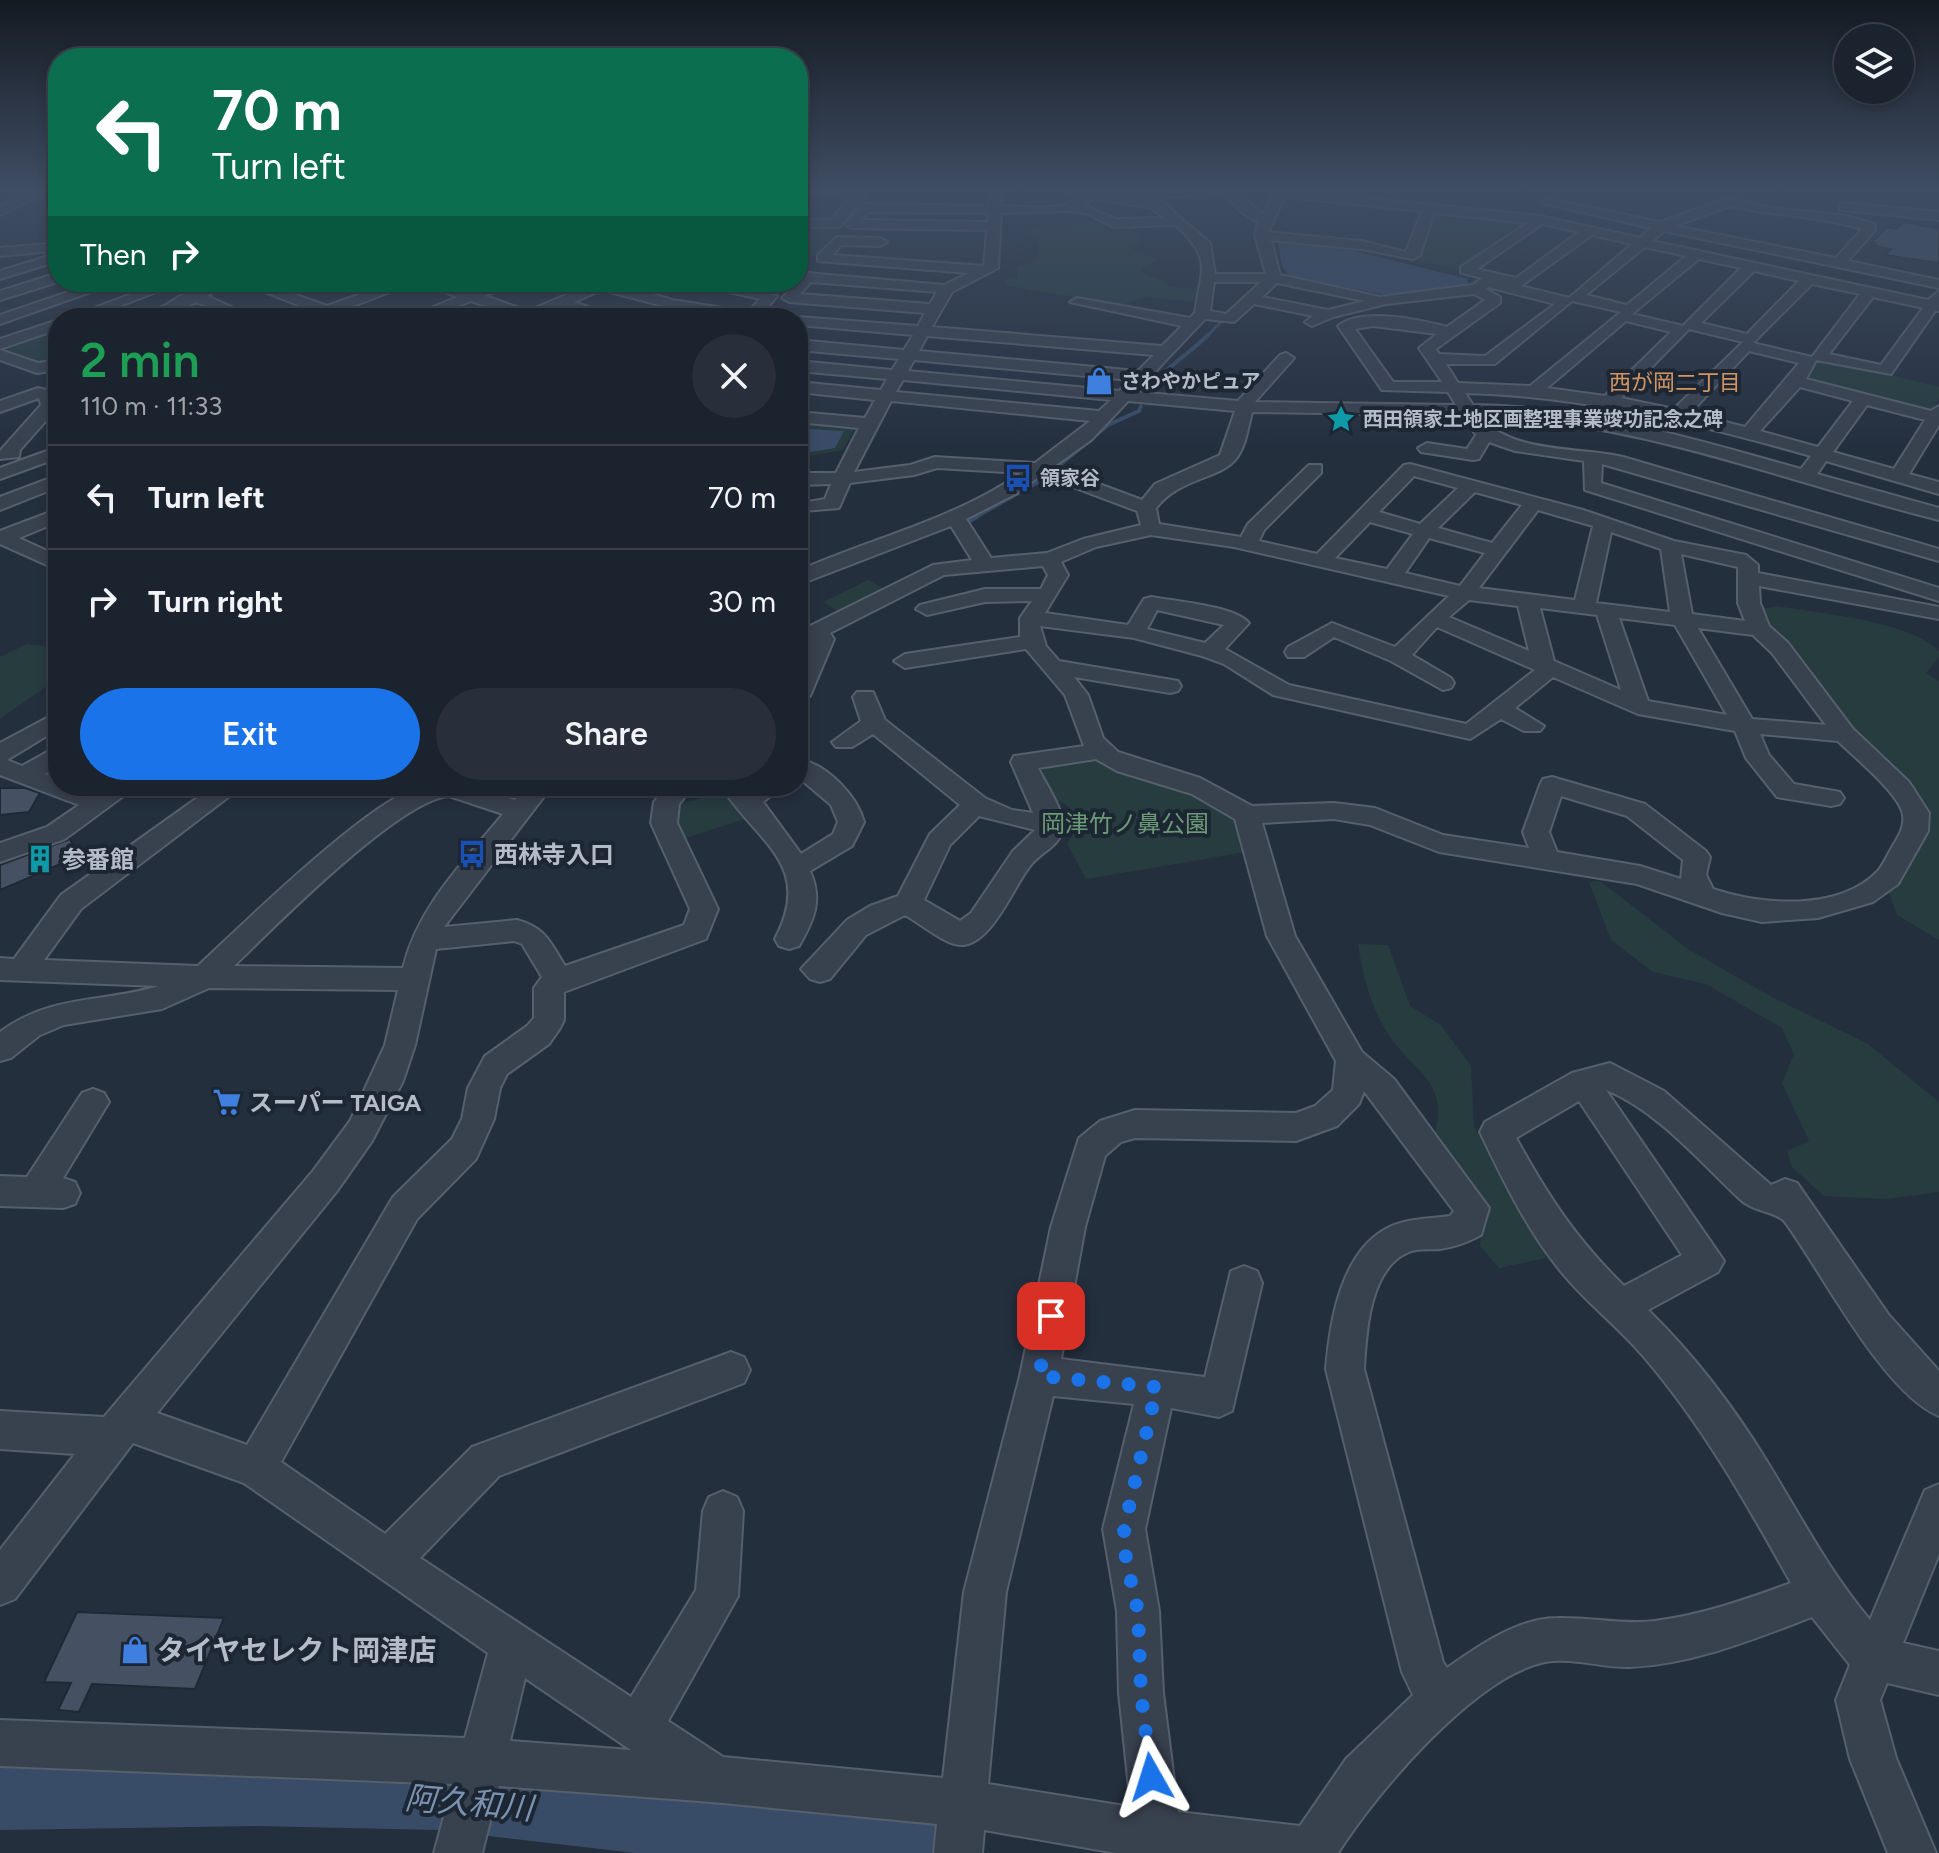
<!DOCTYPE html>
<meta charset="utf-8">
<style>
:root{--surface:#1b232e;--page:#282f3a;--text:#f1f3f6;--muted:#a0a4aa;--line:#39404a;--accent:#1a73e8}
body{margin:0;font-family:Figtree,"Noto Sans JP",sans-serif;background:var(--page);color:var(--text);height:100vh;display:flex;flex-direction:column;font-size:30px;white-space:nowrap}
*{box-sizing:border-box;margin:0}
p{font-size:26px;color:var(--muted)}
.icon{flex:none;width:44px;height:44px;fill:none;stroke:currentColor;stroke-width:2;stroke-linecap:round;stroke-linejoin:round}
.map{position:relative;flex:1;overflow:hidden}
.drawer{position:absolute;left:48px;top:308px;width:760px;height:488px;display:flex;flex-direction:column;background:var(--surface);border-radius:32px;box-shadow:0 4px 12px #0003,0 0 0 2px var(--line)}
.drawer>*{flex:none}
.top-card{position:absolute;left:48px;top:48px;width:760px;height:244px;border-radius:32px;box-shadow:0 4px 12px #0003,0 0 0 2px var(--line);background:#0b6e4f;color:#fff;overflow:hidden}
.tools{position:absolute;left:1834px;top:24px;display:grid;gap:16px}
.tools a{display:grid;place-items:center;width:80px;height:80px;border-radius:50%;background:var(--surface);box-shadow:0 4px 12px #0003,0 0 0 2px var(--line);font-size:40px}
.pin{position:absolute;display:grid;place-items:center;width:68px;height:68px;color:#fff;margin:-34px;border-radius:16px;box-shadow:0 4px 12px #0006}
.me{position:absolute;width:88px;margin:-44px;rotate:354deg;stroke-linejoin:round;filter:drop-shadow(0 0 6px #0008)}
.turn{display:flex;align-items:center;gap:28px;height:168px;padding:0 32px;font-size:36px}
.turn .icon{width:104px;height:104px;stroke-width:2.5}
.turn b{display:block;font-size:56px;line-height:68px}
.then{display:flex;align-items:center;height:76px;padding:0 32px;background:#0003;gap:16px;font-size:30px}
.round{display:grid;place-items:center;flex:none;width:84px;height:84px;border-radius:42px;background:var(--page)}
.head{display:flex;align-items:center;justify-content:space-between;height:136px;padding:0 32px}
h1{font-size:48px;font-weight:600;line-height:60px;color:#1e9e55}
.primary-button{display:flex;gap:16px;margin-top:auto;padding:16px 32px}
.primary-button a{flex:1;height:92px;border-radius:48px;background:var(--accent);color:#fff;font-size:32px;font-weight:600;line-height:92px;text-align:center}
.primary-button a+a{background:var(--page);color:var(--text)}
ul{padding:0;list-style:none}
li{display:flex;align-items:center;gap:24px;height:104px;padding:0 32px;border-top:2px solid var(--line)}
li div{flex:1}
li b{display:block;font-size:30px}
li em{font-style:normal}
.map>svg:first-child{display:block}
</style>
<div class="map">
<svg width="1939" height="1853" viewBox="0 0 1939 1853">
<rect width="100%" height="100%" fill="#242f3e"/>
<path fill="#263c3f" d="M1432 212 1531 223 1457 270 1409 259 1418 257Z
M1098 223 1128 227 1145 241 1130 249 1158 259 1140 269C1148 279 1161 277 1170 287L1199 289V302L1144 297 1123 305 1008 286 1004 280 1018 278 1017 266 1027 265 1039 257 1038 243 1027 231 1035 227Z
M798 224 844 226 818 257 798 254Z
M58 326V361L45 365 0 349Z
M1821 358 1939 387V399L1931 411 1803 379Z
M798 422 855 427 843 450 798 458Z
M868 580 888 591 843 614 823 602Z
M1777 606C1818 613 1911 621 1939 651V657L1926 673 1939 681V940L1897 915 1888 890 1921 821 1765 622 1761 609Z
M27 644 58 648V678L0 719V657Z
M1094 760C1132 777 1214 786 1237 822 1242 831 1244 843 1246 852L1086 879 1067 844 1076 830 1072 810 1062 802 1049 804 1036 770Z
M729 791 754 816 680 840 669 823 675 805Z
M1600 881 1688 949 1768 995 1868 1044 1939 1102V1192L1887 1199 1824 1196 1792 1167 1787 1151 1809 1141 1782 1083 1794 1054 1782 1028 1706 984 1653 972 1611 940 1589 882Z
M1358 944 1388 945 1410 1006 1441 1025 1471 1066 1474 1127 1545 1240V1258L1499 1268 1480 1246 1483 1207 1434 1137C1451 1079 1411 1072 1387 1032 1371 1008 1362 972 1358 944Z"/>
<path fill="#394c67" d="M1278 242 1355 251 1468 279 1467 285 1387 295 1291 277 1282 266Z
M798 428 844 431 835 448 798 454Z"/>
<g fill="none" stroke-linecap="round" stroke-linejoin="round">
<path stroke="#394c67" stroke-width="3" d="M1154 191 1177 214
M1206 337 1221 322"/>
<path stroke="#394c67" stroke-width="4" d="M1147 390C1164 369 1189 354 1208 335
M1055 469 1108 425 1139 411 1141 406
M972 519 1038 482"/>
<path stroke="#394c67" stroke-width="5" d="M968 521 976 517"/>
<path fill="#394c67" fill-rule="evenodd" d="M256 1760 438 1764 935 1819 959 1829 969 1853H635L438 1830 256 1826 0 1830V1764Z"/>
</g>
<path fill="#455162" stroke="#1f2835" stroke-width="2" d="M1904 222 1939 229V263L1885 255 1891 249 1873 245 1875 243 1872 242 1887 227 1897 229Z
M0 788H25L40 793 29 812 0 815Z
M70 839 79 856 0 890V865Z
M77 1612 224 1618 195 1689 92 1684 79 1712 58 1710 71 1683 44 1682Z"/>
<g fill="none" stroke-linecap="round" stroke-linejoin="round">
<defs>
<path id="minor" d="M34 191H50L0 215V206Z
M809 191H867L868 192 839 227H798V219L831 220 852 195H815Z
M990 191H1002L1001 206C1024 206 1064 213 1081 196L1066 191H1093L1145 200 1140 191H1235L1263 214 1276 191H1296L1540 216 1640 238 1651 228 1542 203 1548 199 1660 222 1729 198 1771 208 1842 215 1875 224V230L1848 261 1939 280V288L1664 231 1652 241 1928 300 1939 291V311H1935L1891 374 1816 360 1806 379 1931 411 1939 406V425L1909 474 1939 482V494L1826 461 1817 474 1939 508V520C1783 481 1644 423 1480 415 1507 454 1582 447 1623 457L1939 549V561L1602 464 1601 483 1939 588V601L1585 490 1584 461 1515 451 1489 442 1479 459 1473 460 1421 452 1418 448 1427 443 1467 449 1476 435 1463 415 1252 412C1248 427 1246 447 1235 460 1219 479 1179 478 1156 508L1159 524 1241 537 1248 524 1309 465H1321V473L1264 530 1259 541 1317 554 1404 465 1410 464 1583 510 1674 541 1746 555 1758 565V573L1939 607V619L1759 586 1760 603 1769 626 1788 643 1853 729 1909 782 1929 813 1928 831 1898 884 1873 902 1818 918 1762 922 1722 913 1637 884 1439 852 1370 825 1334 819 1262 823 1295 936 1362 1052 1394 1079 1489 1208 1481 1235C1468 1242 1455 1247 1440 1249 1430 1250 1418 1248 1409 1252 1369 1268 1366 1334 1364 1369L1443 1662 1447 1668C1478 1646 1518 1618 1557 1618 1591 1617 1622 1625 1655 1621 1702 1615 1747 1599 1791 1583 1747 1504 1703 1426 1644 1357 1618 1326 1584 1301 1559 1269 1526 1228 1503 1180 1480 1132L1485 1122 1572 1073 1610 1063 1664 1091 1771 1185 1785 1179 1797 1183 1888 1314 1939 1371V1416C1883 1393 1822 1272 1785 1222 1776 1211 1754 1212 1742 1201 1701 1163 1658 1111 1606 1090L1724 1261 1718 1272 1648 1310C1693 1354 1733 1406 1766 1460 1800 1515 1828 1570 1870 1620L1925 1490 1939 1484V1554L1903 1643 1939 1651V1695L1887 1683 1880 1700 1896 1758 1936 1853H1888L1850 1759 1836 1700 1850 1665 1812 1617C1754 1639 1694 1664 1630 1667 1602 1668 1573 1657 1545 1662 1474 1677 1376 1793 1338 1853H1116L984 1830 982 1853H934L937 1824 712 1802 499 1786 482 1853H434L453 1784 0 1766V1720L465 1738 488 1653 244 1483 133 1443 15 1599 0 1605V1550L75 1454 0 1449V1411L104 1417 313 1171 350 1121 385 1045 398 990 209 988 162 1009 64 1025 40 1035 11 1058 0 1061V1032C51 994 102 1003 159 986L0 980V958L14 959 61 895 214 786H243L81 909 44 960 198 966C239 928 379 790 425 786 458 783 485 790 515 800L526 786H552L444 927 517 920C546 928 550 942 565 966L684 925 690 909 651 823 654 802 667 786H693L679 804 677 823 718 909 706 939 564 992V1020L560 1028 549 1044 507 1074 500 1088 494 1119 476 1159 417 1219 281 1462 385 1534 472 1447 731 1352 744 1357 750 1370 744 1383 499 1476 420 1558 631 1697 696 1590 703 1511 709 1497 723 1491 737 1497 743 1511 738 1596 668 1721 723 1757 943 1778 964 1592 1020 1376 1051 1227 1079 1138 1100 1121 1135 1110 1296 1113 1315 1106 1333 1090 1336 1061 1267 936 1235 819 1192 794 1117 771 1096 759 1038 768C1045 783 1062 807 1063 824 1063 846 1041 851 1030 866 1014 886 993 941 964 945 947 947 920 923 905 915L866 935 830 979 820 982 810 979 801 969 847 920 870 906 898 896 930 834 960 805 873 734 852 747H836L832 742 861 721 853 697 857 692H873L885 720 985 798 1012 810 1033 813 1011 762 1014 756 1084 746 1065 695 1026 649 905 668 894 661 905 654 1020 637V618L1032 601 985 602 927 615 916 609 920 605 985 589H1041L1048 575 1043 566 944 575 830 633 834 639 810 696 798 703V670L810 643 798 648V632L933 565 972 560 951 526 798 585V571C872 538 953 520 1021 473L937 468 914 475 850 483 839 508 803 511V503L825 499 831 484 798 485V473H836L859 428 798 422V412L865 418 875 400 798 392V382L881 390 887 379 798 371V361L892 370 899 359 798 350V340L904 350 913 335 798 325V318H793L798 317 918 326 925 313 789 302 782 298 807 273 944 285 969 273 818 261V255L837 237 880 238 887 242 880 246 841 245 833 255 984 266 987 230 851 228 845 224 866 204 989 206ZM1223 191 1240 211 1258 222 1255 235 1266 274H1215L1210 243 1156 197 1217 195ZM1285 197 1422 211 1406 252 1361 241 1268 232ZM1093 198 1151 208 1165 218 1116 219 1085 206ZM1730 206C1773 216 1819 216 1862 229L1836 258 1675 226ZM1070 211 1088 214 1114 227 1176 225C1212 260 1202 266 1195 313L1190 318 1077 298 1070 302 1182 326 1162 346 932 327 952 292 998 268 1001 213ZM869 212 988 213V222L861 220ZM1434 213 1528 223 1461 267V273L1483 278 1472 285 1380 297 1280 275 1271 240 1361 249 1413 259 1420 255ZM1542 224 1579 232 1516 278 1477 269ZM1592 235 1632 244 1569 298 1521 286ZM1645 247 1686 256 1627 305 1586 295ZM1699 259 1741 268 1683 326 1632 314ZM1754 271 1799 281 1747 334 1701 323ZM811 282 937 292 930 304 800 294ZM1214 282H1261L1226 314 1210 311ZM1277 283 1365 301 1328 310 1262 297ZM1812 284 1860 294 1812 357 1753 343ZM1488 287 1555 304 1485 356 1439 354 1436 349 1500 303V297L1486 289ZM1474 294 1485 300 1447 327C1420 320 1362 307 1338 326L1382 390 1448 392 1456 405 1255 402 1294 358 1286 353 1280 355 1238 401 1136 392 1205 319 1234 322 1254 304 1313 316 1305 322 1312 326 1333 317 1386 304ZM1873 297 1923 308 1881 365 1829 354ZM1572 301 1621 312 1530 386 1458 383 1446 364H1495ZM1626 321 1671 332 1605 396 1547 388ZM1373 326 1437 334 1419 348 1442 382H1393L1355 329ZM1689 329 1743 342 1674 409 1621 398ZM927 336 1154 355 1138 371 919 351ZM1749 351 1799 363 1745 427 1690 413ZM914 360 1130 380 1119 391 908 371ZM903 380 1111 400 1099 411 896 392ZM1800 387 1853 401 1818 447 1760 431ZM1465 393C1585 396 1698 424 1811 456L1801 469C1693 439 1587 406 1473 405ZM891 401 1090 421 1035 463 935 457 910 465 854 472ZM1128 401 1235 411 1220 455 1155 484 1142 500 1053 467 1091 440ZM1867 405 1925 420 1894 469 1833 452ZM1041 475 1137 511 1141 525 1083 539 1047 553 991 558 966 519 1017 493ZM1414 476 1458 488 1420 524 1379 512ZM1475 492 1522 505 1492 543 1438 528ZM1538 510 1593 526 1575 600 1479 588ZM1370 522 1413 534 1387 569 1335 558ZM1611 532 1661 549 1670 612 1596 603ZM1151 535 1234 547 1449 596 1395 647 1332 623 1288 647 1285 652 1288 657H1304L1334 637 1391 661 1443 690 1451 688 1454 683 1451 678 1412 655 1437 627 1535 670 1466 724 1289 685 1225 649 1249 623C1235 606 1174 601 1151 597L1144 599 1128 625 1045 613 1068 575 1061 562 1096 547ZM1429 538 1485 553 1460 586 1405 573ZM1681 554 1738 567V603L1745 621 1692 614ZM1469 600 1518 606 1529 651 1449 617ZM1540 608 1597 615 1621 690 1554 661ZM1157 610 1224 625 1205 643 1147 629ZM1619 618 1675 625 1727 715 1648 701ZM1040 626 1134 638 1202 656 1224 664 1273 695 1470 739 1501 719 1524 731H1540L1544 726 1515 708 1553 677 1638 714 1735 731 1746 758 1777 797 1831 806 1840 804 1844 798 1840 792 1794 784 1769 755 1760 734 1838 741C1854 757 1900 794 1903 815 1905 828 1897 839 1891 849 1887 856 1883 865 1878 871 1839 912 1761 905 1713 889L1706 875 1710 857 1706 851 1645 804 1552 777 1543 779 1540 785 1523 832 1529 848 1443 835 1375 808 1334 803 1252 806 1200 778 1118 752 1103 738 1088 695 1074 677 1170 693 1178 691 1181 686 1178 681 1059 661 1046 646ZM1698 628 1753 635 1772 653 1826 725 1752 719ZM449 796 503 814C464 862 418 906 403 968L234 966C273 928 399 800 449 796ZM1561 796 1627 816 1683 860 1681 879 1640 866 1557 852 1549 832ZM979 816 1035 830 1013 851 971 913 960 921 924 900 950 845ZM514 941 522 944 542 977 534 988V1018L527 1026 485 1056 468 1088 462 1119 452 1139 393 1197 247 1445 157 1413 337 1191 372 1141 403 1081 415 1045 436 949ZM1364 1091 1454 1211 1450 1216C1428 1219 1404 1218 1384 1230 1340 1256 1330 1323 1326 1369L1402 1672 1413 1695 1346 1759 1300 1826 1178 1812 1163 1693 1159 1611 1145 1529 1171 1408 1219 1417 1232 1411 1262 1283 1257 1271 1244 1266 1231 1271 1205 1377 1061 1359 1085 1227 1105 1156 1121 1142 1135 1138 1296 1141 1337 1126 1359 1104ZM1579 1101 1682 1255 1624 1286C1576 1239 1548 1196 1516 1138ZM1053 1396 1134 1404 1103 1529 1117 1611 1119 1693 1131 1807 988 1784 1006 1592ZM525 1678 622 1744 631 1750 510 1741Z
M1844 203 1939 212V220L1840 210V204Z
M47 244 52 245V251L0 256V248Z
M58 253V261L0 279V271Z
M58 273V282L0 300V291Z
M98 282H119L0 324V315Z
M213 282H231L207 296 256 318H236L196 302 163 318H144L187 292Z
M240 282H260L327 306 361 294 331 282C345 282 368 290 377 289 391 287 401 282 416 282L322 318H301L313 311Z
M421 282C438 282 463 292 472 291 487 290 495 282 516 282L485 296 528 311 596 282H615L672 300 748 312 760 299 685 282H716L777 296 759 318H731L671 308 602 290 574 302 618 318H596L562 307 542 318H520L471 301 428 318H407L457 297Z
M150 287 162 290 88 318H67Z
M58 320V329L0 349V339Z
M0 350 38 363 58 360V370L37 373 0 360Z
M38 388 54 392 58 407 20 450 19 457 0 459V451L41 405 39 398 0 412V401Z
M58 447V458L0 479V468Z
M58 475V487L0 510V497Z
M58 509V522L19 538 58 556V570L0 544V531Z
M58 712V729L7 760 22 766 58 746V765L45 774 58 779V786H78L97 793 107 786H137L65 839 0 862V843L47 827 79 805 0 775V743Z
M803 760C829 767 857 796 864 822L852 846 810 871C823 900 814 920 799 946L789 949 779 946 775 939C815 864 756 842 721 786H783L763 802 801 854 833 834 838 822 831 805 798 777V761Z
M93 1089 104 1093 109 1102 63 1178 75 1182 80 1193 75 1204 63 1208 0 1206V1176L27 1177 82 1093Z"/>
</defs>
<use href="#minor" stroke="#565f6c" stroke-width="4"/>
<use href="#minor" fill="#38414e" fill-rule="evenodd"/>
</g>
<linearGradient id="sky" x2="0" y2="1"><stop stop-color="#141a22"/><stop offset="0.42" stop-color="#3f4d63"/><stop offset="1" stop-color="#3f4d63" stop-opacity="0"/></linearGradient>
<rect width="1939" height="450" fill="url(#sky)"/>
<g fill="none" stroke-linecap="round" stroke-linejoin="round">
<path stroke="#1a73e8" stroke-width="14" stroke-dasharray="0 25.2" d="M1051 1316 1039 1376 1157 1387 1124 1529 1126 1560 1138 1611 1141 1693 1151 1777"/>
</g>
<defs>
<symbol id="shop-bare" viewBox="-9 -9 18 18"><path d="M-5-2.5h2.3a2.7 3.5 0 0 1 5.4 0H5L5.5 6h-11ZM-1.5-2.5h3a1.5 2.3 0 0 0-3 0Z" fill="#3f7fe0" stroke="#1d2633" stroke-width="2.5" paint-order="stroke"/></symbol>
<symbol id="sight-bare" viewBox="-9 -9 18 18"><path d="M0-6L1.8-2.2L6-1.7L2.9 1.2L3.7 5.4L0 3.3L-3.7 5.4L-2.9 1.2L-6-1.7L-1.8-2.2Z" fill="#0f9aa8" stroke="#1d2633" stroke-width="2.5" paint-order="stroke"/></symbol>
<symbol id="bus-bare" viewBox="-9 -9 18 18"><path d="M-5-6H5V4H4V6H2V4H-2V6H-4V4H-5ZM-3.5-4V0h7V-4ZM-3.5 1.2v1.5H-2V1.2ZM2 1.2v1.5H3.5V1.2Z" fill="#1a4fb4" stroke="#1d2633" stroke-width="2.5" paint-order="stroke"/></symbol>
<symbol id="building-bare" viewBox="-9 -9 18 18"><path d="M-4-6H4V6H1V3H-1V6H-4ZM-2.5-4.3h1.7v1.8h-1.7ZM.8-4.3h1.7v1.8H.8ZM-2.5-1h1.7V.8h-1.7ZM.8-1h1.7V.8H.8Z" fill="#0f9aa8" stroke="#1d2633" stroke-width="2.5" paint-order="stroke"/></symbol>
<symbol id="supermarket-bare" viewBox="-9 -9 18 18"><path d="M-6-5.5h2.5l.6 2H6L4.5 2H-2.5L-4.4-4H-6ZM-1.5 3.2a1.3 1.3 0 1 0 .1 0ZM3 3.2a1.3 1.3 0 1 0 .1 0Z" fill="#3f7fe0" stroke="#1d2633" stroke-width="2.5" paint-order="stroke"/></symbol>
</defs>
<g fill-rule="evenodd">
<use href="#shop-bare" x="1079" y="361" width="40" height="40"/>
<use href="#sight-bare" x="1321" y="399" width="40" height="40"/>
<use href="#bus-bare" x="998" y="458" width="40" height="40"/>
<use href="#bus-bare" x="452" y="834" width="40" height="40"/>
<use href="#building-bare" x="20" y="839" width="40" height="40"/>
<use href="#supermarket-bare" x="207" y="1082" width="40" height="40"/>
<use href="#shop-bare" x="115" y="1630" width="40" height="40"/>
</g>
<g text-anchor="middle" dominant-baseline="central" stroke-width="8" stroke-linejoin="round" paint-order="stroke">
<g font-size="20" font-weight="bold" fill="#b4bcc9" stroke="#1d2633" text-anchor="start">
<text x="1121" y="381">さわやかピュア</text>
<text x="1363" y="419">西田領家土地区画整理事業竣功記念之碑</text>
<text x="1040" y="478">領家谷</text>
</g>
<g font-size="22" fill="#d59563" stroke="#1d2633">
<text x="1675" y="382">西が岡二丁目</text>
</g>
<g font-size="24" fill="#6b9a76" stroke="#1d2633">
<text x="1125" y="823">岡津竹ノ鼻公園</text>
</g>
<g font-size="24" font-weight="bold" fill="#b4bcc9" stroke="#1d2633" text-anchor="start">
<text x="494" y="854">西林寺入口</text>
<text x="62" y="859">参番館</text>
<text x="249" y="1102">スーパー TAIGA</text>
</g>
<g font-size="28" font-weight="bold" fill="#b4bcc9" stroke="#1d2633" text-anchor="start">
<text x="157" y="1650">タイヤセレクト岡津店</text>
</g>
<g font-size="32" font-style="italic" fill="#7c92b1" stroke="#1d2633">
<text transform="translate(469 1803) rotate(5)">阿久和川</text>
</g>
</g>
</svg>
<div class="tools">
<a><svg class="icon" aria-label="layers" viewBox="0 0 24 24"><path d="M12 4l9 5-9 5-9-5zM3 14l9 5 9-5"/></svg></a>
</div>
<div class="pin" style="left:1051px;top:1316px;background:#d93025"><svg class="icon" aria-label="arrive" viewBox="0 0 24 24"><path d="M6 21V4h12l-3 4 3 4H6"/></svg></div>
<svg class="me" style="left:1151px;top:1777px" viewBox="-20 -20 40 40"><path d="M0-17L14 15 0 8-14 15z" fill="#1a73e8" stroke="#fff" stroke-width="4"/></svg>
<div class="top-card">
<div class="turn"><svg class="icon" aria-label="left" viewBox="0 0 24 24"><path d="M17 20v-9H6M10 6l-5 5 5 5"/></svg><div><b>70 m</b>Turn left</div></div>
<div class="then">Then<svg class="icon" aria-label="right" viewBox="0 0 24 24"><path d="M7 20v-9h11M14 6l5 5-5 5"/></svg></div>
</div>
<section class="drawer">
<div class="head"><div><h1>2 min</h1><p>110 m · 11:33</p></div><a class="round"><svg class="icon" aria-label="close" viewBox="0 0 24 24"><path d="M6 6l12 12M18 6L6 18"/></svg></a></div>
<ul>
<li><svg class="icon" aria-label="left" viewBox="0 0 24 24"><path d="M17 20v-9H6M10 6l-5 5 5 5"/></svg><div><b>Turn left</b></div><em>70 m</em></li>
<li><svg class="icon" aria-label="right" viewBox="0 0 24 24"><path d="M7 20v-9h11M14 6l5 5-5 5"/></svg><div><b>Turn right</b></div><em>30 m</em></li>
</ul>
<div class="primary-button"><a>Exit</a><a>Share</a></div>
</section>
</div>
